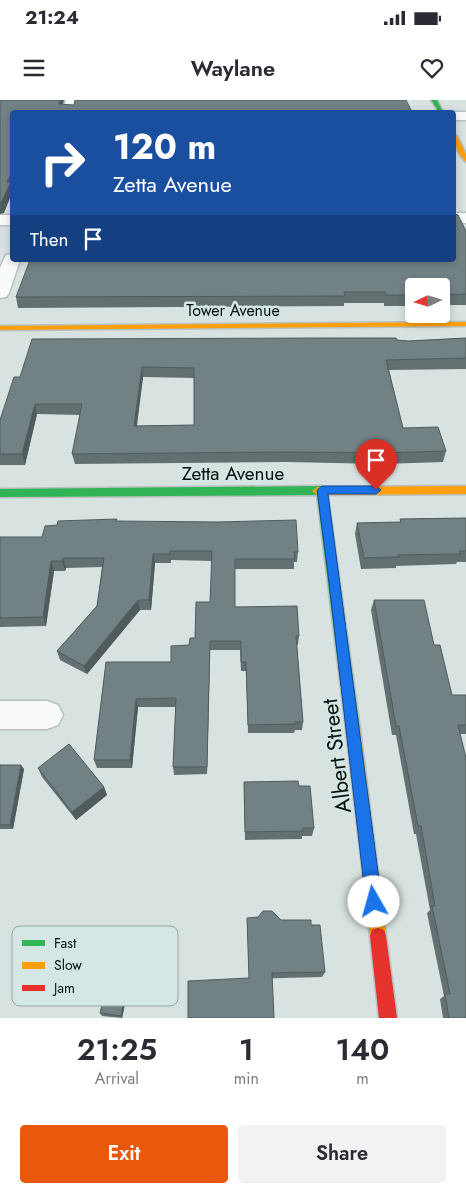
<!DOCTYPE html>
<style>
:root{--surface:#fff;--page:#f2f2f3;--text:#2b2b33;--muted:#7c7c81;--accent:#ea580c}
body{margin:0;font-family:Jost,sans-serif;background:var(--page);color:var(--text);height:100vh;display:flex;flex-direction:column;font-size:19px;white-space:nowrap}
*{box-sizing:border-box;margin:0}
p{font-size:16px;color:var(--muted)}
.icon{flex:none;width:28px;height:28px;fill:none;stroke:currentColor;stroke-width:2;stroke-linecap:round;stroke-linejoin:round}
.map{position:relative;height:918px;overflow:hidden}
.side{display:flex;flex-direction:column;background:var(--surface);flex:1}
.side>*{flex:none}
.hud{position:absolute;left:10px;top:10px;width:446px;height:152px;border-radius:5px;box-shadow:0 2px 8px #0003;background:#1a4fa0;color:#fff;overflow:hidden}
.needle{width:32px;rotate:265deg}
.tools{position:absolute;left:405px;top:178px;display:grid;gap:10px}
.tools a{display:grid;place-items:center;width:45px;height:45px;border-radius:5px;background:var(--surface);box-shadow:0 2px 8px #0003;font-size:25px}
.pin{position:absolute;display:grid;place-items:center;width:42px;height:42px;color:#fff;margin:-51px -21px;border-radius:50% 50% 50% 0;rotate:-45deg;box-shadow:0 0 5px #0007}
.pin .icon{rotate:45deg}
.me{position:absolute;width:55px;margin:-28px;rotate:353deg;stroke-linejoin:round;filter:drop-shadow(0 0 4px #0008)}
.turn{display:flex;align-items:center;gap:18px;height:105px;padding:0 20px;font-size:22px}
.turn .icon{width:65px;height:65px;stroke-width:2.5}
.turn b{display:block;font-size:35px;line-height:42px}
.then{display:flex;align-items:center;height:48px;padding:0 20px;background:#0003;gap:10px;font-size:19px}
.eta{display:flex;justify-content:space-evenly;align-items:center;height:85px;text-align:center}
.eta b{font-size:30px;font-weight:600;line-height:35px}
.cta{display:flex;gap:10px;margin-top:auto;padding:10px 20px}
.cta a{flex:1;height:58px;border-radius:5px;background:var(--accent);color:#fff;font-size:20px;font-weight:600;line-height:58px;text-align:center}
.cta a+a{background:var(--page);color:var(--text)}
.status{display:flex;justify-content:space-between;align-items:center;height:35px;padding:0 25px;background:var(--surface);direction:ltr}
.status svg{height:14px;fill:currentColor}
header{display:flex;justify-content:space-between;align-items:center;height:65px;padding:0 20px;background:var(--surface);font-size:22px;font-weight:600}
.map>svg:first-child{display:block}
</style>
<div class="status"><b>21:24</b><svg viewBox="0 0 49 12"><path d="M0 12V9h3v3zM5 12V6h3v6zM10 12V3h3v9zM15 12V0h3v12zM26 1h20v11H26zM47 4h2v5h-2z"/></svg></div>
<header><svg class="icon" aria-label="menu" viewBox="0 0 24 24"><path d="M4 6h16M4 12h16M4 18h16"/></svg>Waylane<svg class="icon" aria-label="heart" viewBox="0 0 24 24"><path d="M12 20l-8-8c-3-5 5-10 8-4 3-6 11-1 8 4z"/></svg></header>
<div class="map">
<svg width="466" height="918" viewBox="0 0 466 918">
<rect width="100%" height="100%" fill="#d8e3e1"/>
<g fill="none" stroke-linecap="round" stroke-linejoin="round">
<defs>
<path id="street" d="M66 0H78L74 12H62Z
M453 12H466V20H454Z
M454 113H466V123H454Z
M0 115H12V125H0Z
M12 154V160H20L9 193 6 197 0 198V168L6 155Z
M0 601H47L58 605 63 615 58 625 47 629H0Z"/>
<path id="fast" d="M431 0H437L443 12H439Z
M322 386 327 390 360 629 358 633 353 635 348 633 346 629 317 395 0 397V389Z"/>
<path id="slow" d="M454 34 457 36 466 54V62C459 56 453 43 454 34Z
M466 222V226L0 230V226Z
M466 386V394L317 395 312 391 317 387Z
M353 623 358 625 360 629 386 836 384 842 378 844 372 842 370 836 346 629 348 625Z"/>
<path id="jam" d="M378 828 384 830 386 836 397 918H379L370 836 372 830Z"/>
</defs>
<use href="#street" stroke="#b8c1bf" stroke-width="3"/>
<use href="#fast" stroke="#b8c1bf" stroke-width="3"/>
<use href="#slow" stroke="#b8c1bf" stroke-width="3"/>
<use href="#jam" stroke="#b8c1bf" stroke-width="3"/>
<use href="#street" fill="#f9fbfa" fill-rule="evenodd"/>
<use href="#fast" fill="#30b455" fill-rule="evenodd"/>
<use href="#slow" fill="#ff9f0a" fill-rule="evenodd"/>
<use href="#jam" fill="#e5322d" fill-rule="evenodd"/>
</g>
<path fill="#627072" fill-rule="evenodd" d="M455 114 466 131V205H441V186H414V206H384V203H344V206L18 208 16 197Z
M466 238V269L389 270 403 328 446 351 443 362 382 364 287 362 75 364 72 354 80 315 37 314 25 365H0V320L20 277 397 240 408 241ZM143 277 194 278V325L137 326Z
M466 418V462H457L456 464 396 466V468L361 469 355 434 357 423 400 422V419Z
M117 421 298 452 297 462H294V469H235V507L299 536 298 545H297L303 622 302 630H295L294 633H248L246 571H241L240 550H210L207 674 174 675 173 667 176 607H138L132 668H97L94 660 106 562H171L189 545 195 538 210 502 212 461 171 460V463H155L151 510H140L87 574 60 560 57 551 97 506 102 467 66 468 65 471H54L46 526 0 527V437H42L57 425Z
M374 500 434 545 452 595H466V634H460L466 918H443L440 899 444 896 427 813 430 810 416 734H414L396 635H392L371 510Z
M0 665 24 669 13 729H0Z
M38 668 104 687 107 695 76 720 42 677Z
M244 682 299 686 314 728 312 736H302V739L245 740Z
M247 818 281 820 311 825 325 872 322 877 249 879Z
M129 885 122 918 102 916 100 913Z"/>
<path fill="#505b5c" d="M60 0H64L61 12 59 4Z
M12 72V93L4 113 0 114V103L7 82Z
M142 267 143 277 135 336 134 326Z
M35 304 37 314 25 365 22 354Z
M153 454 155 463 151 510 149 500Z
M63 458 66 468 65 471 62 461Z
M51 461 54 471 46 526 43 517Z
M138 500 140 510 87 574 84 566Z
M210 541V550L207 674V667Z
M136 599 138 607 132 668 130 660Z
M21 665 24 669 13 729 10 725Z
M104 687 107 695 76 720 72 712Z
M127 882 129 885 122 918 121 916Z"/>
<path fill="#728284" stroke="#505b5c" fill-rule="evenodd" d="M0 0H60L59 4 74 5 75 0H406L412 12H12V72L7 82H11L1 103H0Z
M454 105 455 114 458 115 466 131V194L441 195V186H414V195H386L385 192H344L345 196 16 197 30 160H454Z
M324 238H396L397 240 408 241 466 238V258L386 260 403 328 438 327 446 351 385 353 288 352 72 354 82 304H35L22 354H0V320L14 277H20L32 239ZM142 267 194 268V325L134 326Z
M466 418V451H459L460 454 398 455 399 457 364 458 357 423 401 422 400 419Z
M117 419 116 421 217 422 296 420 298 452H294L295 459H235V507L297 506 299 536H296L303 622H295L296 624 248 625 246 562H241V541H210L207 667H173L176 598 136 599 130 660H94L106 562H171V546L189 545 190 538H195L196 502H210L212 451H170V454H153L149 500H138L84 566 57 551 97 506 104 458H63L62 461H51L43 517 0 518V437H42L45 426 57 425 58 421Z
M374 500H424L434 545H440L452 595H466V625H458L466 658V918H449L445 894H450L432 806H435L421 726H418L399 626H396Z
M69 644 104 687 72 712 38 668Z
M0 665H21L10 725H0Z
M298 681 299 686H310L314 728H303V731L245 732 244 682Z
M263 811H272L281 820H311V825H320L325 872 272 873 274 918H188V881L249 878 247 818 258 817Z
M108 879 127 882 121 916 100 913Z"/>
<path fill="#1a73e8" stroke="#114b97" d="M322 386H376L381 390 376 394H328L382 802 380 808 374 810 368 808 366 802 328 474 317 390Z"/>
<g text-anchor="middle" dominant-baseline="central" stroke-width="5" stroke-linejoin="round" paint-order="stroke">
<g font-size="16" fill="#080f0e" stroke="#d4e7e4">
<text x="233" y="210">Tower Avenue</text>
</g>
<g font-size="19" fill="#080f0e" stroke="#d4e7e4">
<text x="233" y="373">Zetta Avenue</text>
</g>
<g font-size="22" fill="#080f0e" stroke="#d4e7e4">
<text transform="translate(336 656) rotate(-97)">Albert Street</text>
</g>
</g>
<rect x="12" y="826" width="166" height="80" rx="8" fill="#d4e7e4" stroke="#97a6a4" stroke-width="1"/>
<rect x="22" y="840" width="23" height="6" fill="#30b455"/>
<rect x="22" y="862" width="23" height="7" fill="#ff9f0a"/>
<rect x="22" y="885" width="23" height="6" fill="#e5322d"/>
<g font-size="14" fill="#080f0e">
<text x="54" y="848">Fast</text>
<text x="54" y="870">Slow</text>
<text x="54" y="893">Jam</text>
</g>
</svg>
<div class="tools">
<a><svg class="needle" viewBox="-14 -14 28 28"><path d="M0-13l5 13h-10z" fill="#e53935"/><path d="M0 13l5-13h-10z" fill="#7c7c81"/></svg></a>
</div>
<div class="pin" style="left:376px;top:390px;background:#d93025"><svg class="icon" aria-label="arrive" viewBox="0 0 24 24"><path d="M6 21V4h12l-3 4 3 4H6"/></svg></div>
<svg class="me" style="left:374px;top:802px" viewBox="-20 -20 40 40"><circle r="19" fill="#fff"/><path d="M0-13L10 11 0 6-10 11z" fill="#1a73e8"/></svg>
<div class="hud">
<div class="turn"><svg class="icon" aria-label="right" viewBox="0 0 24 24"><path d="M7 20v-9h11M14 6l5 5-5 5"/></svg><div><b>120 m</b>Zetta Avenue</div></div>
<div class="then">Then<svg class="icon" aria-label="arrive" viewBox="0 0 24 24"><path d="M6 21V4h12l-3 4 3 4H6"/></svg></div>
</div>
</div>
<section class="side">
<div class="eta">
<div><b>21:25</b><p>Arrival</p></div>
<div><b>1</b><p>min</p></div>
<div><b>140</b><p>m</p></div>
</div>
<div class="cta"><a>Exit</a><a>Share</a></div>
</section>
